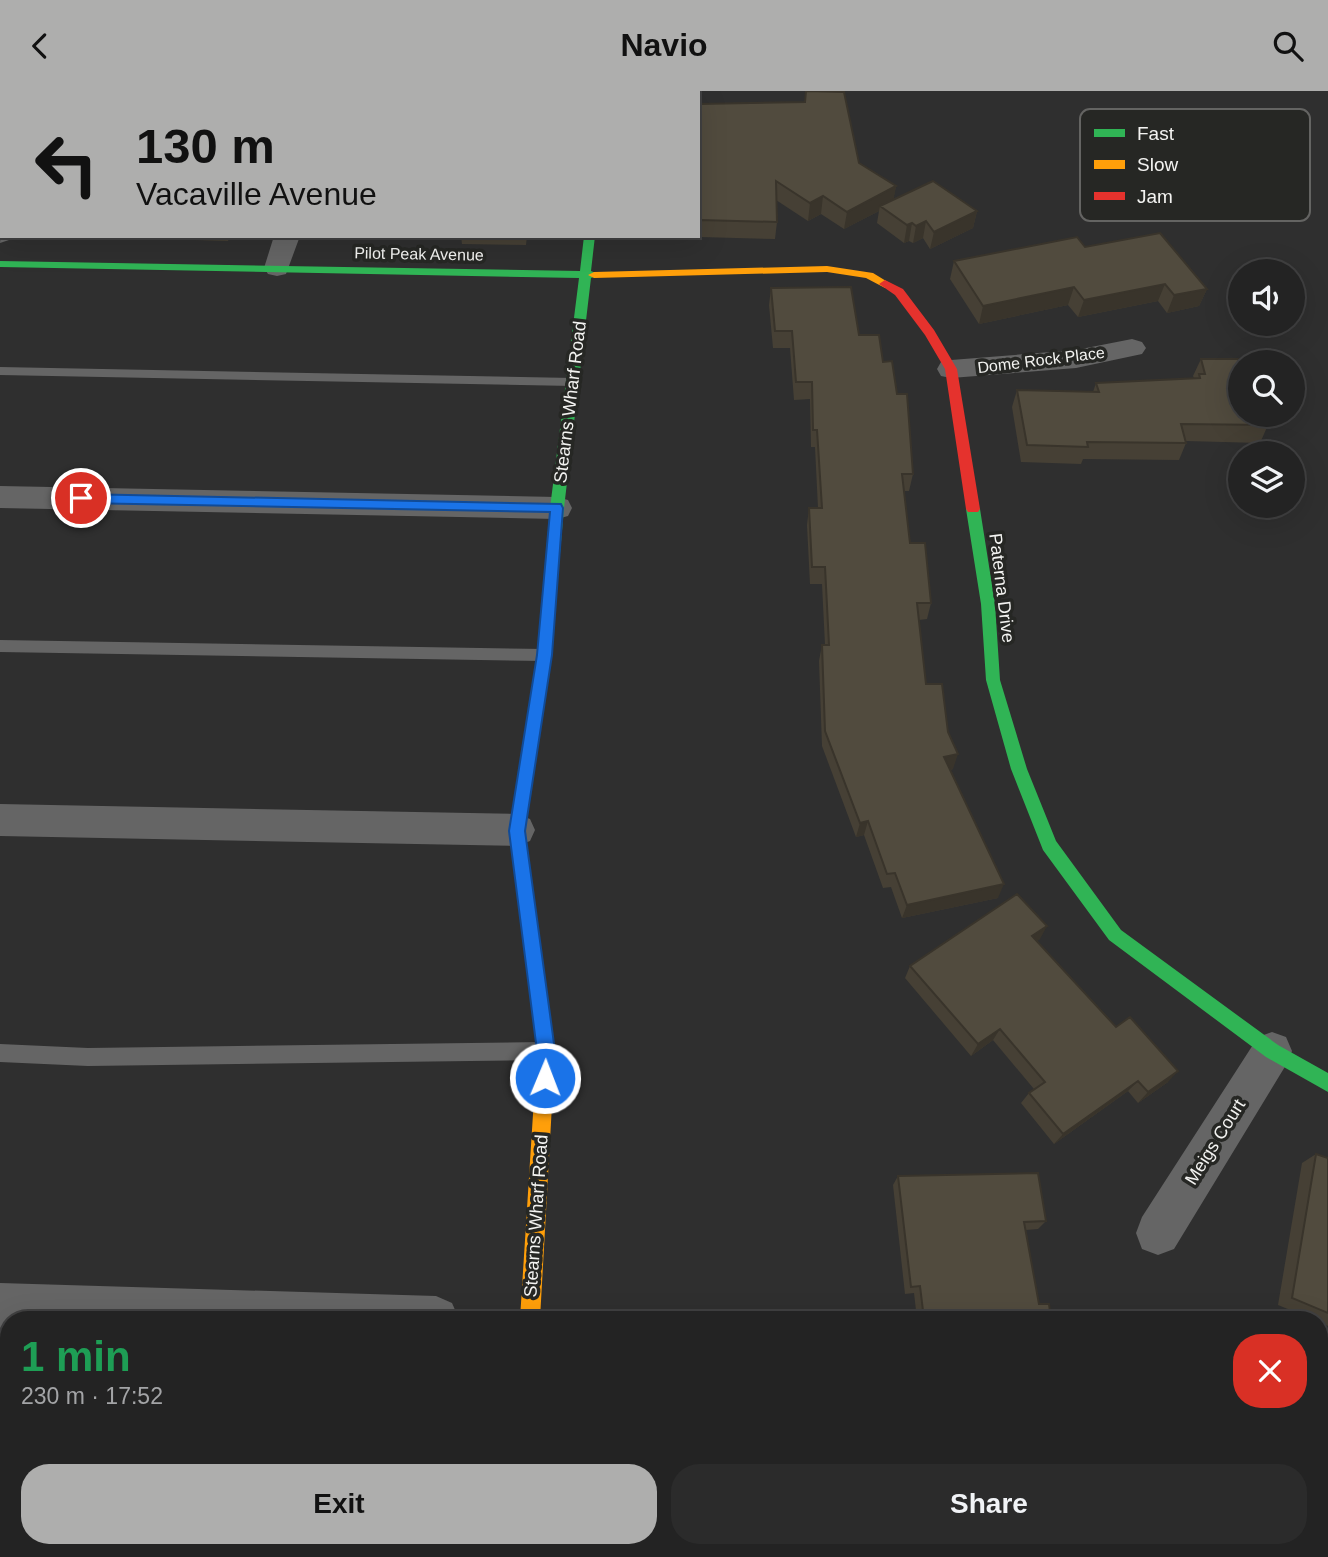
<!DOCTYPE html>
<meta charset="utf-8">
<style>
:root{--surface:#232323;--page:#2b2b2b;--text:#f1f3f6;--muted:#a3a4a6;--line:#404041;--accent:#aeaead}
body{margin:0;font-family:Helvetica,sans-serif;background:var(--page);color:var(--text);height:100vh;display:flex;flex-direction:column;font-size:26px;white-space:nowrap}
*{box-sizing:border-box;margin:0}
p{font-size:23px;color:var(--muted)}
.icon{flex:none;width:38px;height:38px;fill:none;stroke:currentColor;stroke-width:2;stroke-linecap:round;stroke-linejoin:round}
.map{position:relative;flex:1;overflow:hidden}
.side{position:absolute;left:0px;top:1220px;width:1328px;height:247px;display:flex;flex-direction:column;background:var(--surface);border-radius:28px 28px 0 0;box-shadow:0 7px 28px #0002,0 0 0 2px var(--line)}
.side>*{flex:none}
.hud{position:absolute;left:0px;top:0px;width:700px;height:147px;box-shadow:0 7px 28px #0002,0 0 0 2px var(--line);background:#aeaead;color:#111;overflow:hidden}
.fabs{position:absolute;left:1228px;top:168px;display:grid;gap:14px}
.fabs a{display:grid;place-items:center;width:77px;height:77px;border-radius:50%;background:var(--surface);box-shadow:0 7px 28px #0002,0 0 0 2px var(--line);font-size:35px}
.pin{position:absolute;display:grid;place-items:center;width:60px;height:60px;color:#fff;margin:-30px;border:4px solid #fff;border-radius:50%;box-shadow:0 2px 7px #0007}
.me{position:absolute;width:77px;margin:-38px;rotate:1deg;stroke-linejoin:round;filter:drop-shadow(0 0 5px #0008)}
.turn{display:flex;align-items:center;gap:24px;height:147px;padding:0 21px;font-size:32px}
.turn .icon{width:91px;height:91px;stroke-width:2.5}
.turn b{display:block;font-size:49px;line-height:60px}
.round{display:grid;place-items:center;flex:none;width:74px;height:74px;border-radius:28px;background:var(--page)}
.overview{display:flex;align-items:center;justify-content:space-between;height:119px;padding:0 21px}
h1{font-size:42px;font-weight:700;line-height:52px;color:#1e9e55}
.button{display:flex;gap:14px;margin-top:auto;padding:14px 21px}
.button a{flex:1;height:80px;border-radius:28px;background:var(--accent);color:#111;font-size:28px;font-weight:700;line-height:80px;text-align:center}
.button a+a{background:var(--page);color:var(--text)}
header{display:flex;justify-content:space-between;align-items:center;height:91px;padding:0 21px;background:var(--accent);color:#111;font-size:32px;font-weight:700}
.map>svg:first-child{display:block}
</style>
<header><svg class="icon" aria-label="back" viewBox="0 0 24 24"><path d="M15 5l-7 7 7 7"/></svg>Navio<svg class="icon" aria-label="search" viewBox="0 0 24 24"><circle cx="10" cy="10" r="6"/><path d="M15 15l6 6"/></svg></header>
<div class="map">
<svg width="1328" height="1466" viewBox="0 0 1328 1466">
<rect width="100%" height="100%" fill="#2f2f2f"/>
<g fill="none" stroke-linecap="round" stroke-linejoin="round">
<path fill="#656565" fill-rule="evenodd" d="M0 276 573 287 580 291 573 295 0 284Z
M0 549 544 558 552 564 544 570 0 561Z
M546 951 553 953 556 960 553 967 546 969 88 975 0 971V953L88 957Z"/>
<path fill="#656565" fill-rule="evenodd" d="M66 0H90L66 2Z
M322 0H346V2H322Z
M594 0H618V2H594Z
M0 1 5 2H2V15Z
M2 132V145H12L9 149 0 152Z
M274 145H300L286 183 277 185 268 183 264 177Z
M1132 248 1142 251 1146 257 1142 263 1076 277 951 287 941 285 937 278 941 271 951 269 1076 259Z
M0 395 557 406 568 409 572 417 568 425 557 428 0 417Z
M0 713 517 723 530 728 535 739 530 750 517 755 0 745Z
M1272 941 1286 946 1292 960 1286 974 1174 1158 1158 1164 1142 1158 1136 1142 1142 1126 1258 946Z
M0 1192 436 1205 452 1212 459 1228H9V1238H0Z
M487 1458H537L536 1466H486Z"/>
<path fill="#30b455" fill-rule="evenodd" d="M584 145H595L591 180 600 184 591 187 564 417 551 564 525 739 538 837 536 842 530 844 524 842 522 837 509 739 537 564 550 417 579 187 0 176V170L580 180Z
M973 413 980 418 995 513 1000 589 1027 678 1056 750 1121 839 1278 954 1328 982V1001L1266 966 1109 849 1043 759 1011 678 986 589 981 513 966 418Z"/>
<path fill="#ff9f0a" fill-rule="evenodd" d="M827 175 873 182 891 193 885 197 866 187 827 181 594 187 588 184 594 181Z
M530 830 536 832 538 837 555 960 540 1228H520L537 960 522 837 524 832Z"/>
<path fill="#e5322d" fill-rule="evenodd" d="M885 189 903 198 934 239 957 278 980 418 978 421H968L966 418 945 278 925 244 895 204 879 193Z"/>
</g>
<path fill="#464035" d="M209 0H289V2H209Z
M698 13 859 72 896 95 893 109 977 120 973 137 930 158 923 147 913 152 909 150 904 152 877 132 879 120 844 138 821 123 808 130 776 109 777 131 775 148 700 146V149H661V145H698Z
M160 145H230L228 150 161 148Z
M337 145H394L393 147 337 146Z
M461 145H527L526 154 462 153Z
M1085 156 1207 198 1199 215 1167 222 1158 210 1078 226 1068 214 979 233 950 188 954 170Z
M771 197 859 244 883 271 897 303 913 383 909 400H904L910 452 931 512 927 528 919 529 926 593 953 678 950 679 998 807 902 827 891 796 883 797 864 744 856 746 822 655 819 570 822 554H825L822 493H810L807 434 809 417H818L815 356H811L810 308 794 309 790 257H773L769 214Z
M1201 268 1240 276 1268 334 1260 352 1186 350V352L1179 369 1083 368 1081 373 1021 371 1012 316 1017 299 1093 301 1096 292 1194 287 1193 285Z
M1040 848 1037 850 1168 991 1138 1012 1128 1000 1054 1053 1021 1012 1029 1002 1034 998 993 949 971 965 905 887 910 875Z
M1316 1063 1328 1067V1235L1320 1232V1228H1312L1278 1214 1302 1072Z
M898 1085 1046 1130 1038 1138 1026 1139 1039 1213 1051 1228H917L914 1202 905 1203 893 1094Z
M940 1458H1136L1138 1466H940Z
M1270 1458H1320L1328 1466H1272Z"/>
<path fill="#39342b" d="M279 0H289V2H278Z
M896 95 893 113 880 115 879 120 844 138 847 121Z
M823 105 821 123 808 130 810 112Z
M977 120 973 137 930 158 934 141Z
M926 130 923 147 913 152 916 135Z
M912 132 909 150 904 152 907 134Z
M1165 193 1158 210 1078 226 1084 209Z
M1074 196 1068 214 979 233 983 215Z
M1207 198 1199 215 1167 222 1174 204Z
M958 663 953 678 939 681 944 666Z
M868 730 864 744 856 746 860 732Z
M1004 793 998 807 902 827 907 814Z
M1047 835 1040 848 1025 858 1032 845Z
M1000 938 993 949 971 965 978 953Z
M1178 980 1168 991 1138 1012 1148 1001Z
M1138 990 1128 1000 1054 1053 1063 1043Z"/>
<path fill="#514b3e" stroke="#39342b" stroke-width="2" d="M223 0H279L278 2H223Z
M367 0H437V2H367Z
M495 0H555L554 2H495Z
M649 0H685V2H649Z
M806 0 844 1 859 72 896 95 847 121 823 105 810 112 776 90 777 131 700 129V132H698V13L805 11Z
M933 90 977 120 934 141 926 130 916 135 912 132 907 134 880 115Z
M1160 142 1207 198 1174 204 1165 193 1084 209 1074 196 983 215 954 170 1077 146 1085 156Z
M851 196 859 244H879L883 271 892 270 897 303H907L913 383H902L910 452H925L931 512H917L926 593H942L948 641 958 663 944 666 1004 793 907 814 895 782 887 783 868 730 860 732 825 640 822 554H829L825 476H812L809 417H822L817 339H813L812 291H796L792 240H775L771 197Z
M1201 268H1238L1240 276H1241V324H1265L1268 334 1181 333 1186 352 1087 351 1088 356 1027 354 1017 299 1099 301 1096 292 1200 287 1199 283H1205Z
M1017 803 1047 835 1032 845 1116 936 1130 926 1178 980 1148 1001 1138 990 1063 1043 1029 1002 1045 991 1000 938 978 953 910 875Z
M1316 1063 1328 1067V1222L1292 1207Z
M1038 1082 1046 1130 1024 1131 1039 1213H1049L1051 1228H924L920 1195 911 1196 898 1085Z
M1320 1367 1328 1402V1466H1288L1286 1458H1320Z
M947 1458H1136L1138 1466H948Z"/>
<path fill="#1a73e8" stroke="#114b97" stroke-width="2" d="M81 403 561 413 563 417 552 564 525 740 555 960 551 993 545 996 538 993 536 987 537 960 509 740 537 564 550 421 81 412 75 407Z"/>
<g text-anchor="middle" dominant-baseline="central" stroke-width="7" stroke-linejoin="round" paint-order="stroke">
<g font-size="16" fill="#f3f3f1" stroke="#262724">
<text transform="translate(419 163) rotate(1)">Pilot Peak Avenue</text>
<text transform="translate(1041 269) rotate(-7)">Dome Rock Place</text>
</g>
<g font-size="18" fill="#f3f3f1" stroke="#262724">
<text transform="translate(570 311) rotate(-83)">Stearns Wharf Road</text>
<text transform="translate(1002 497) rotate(83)">Paterna Drive</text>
<text transform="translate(1215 1051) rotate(-58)">Meigs Court</text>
<text transform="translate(536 1125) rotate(-86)">Stearns Wharf Road</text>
</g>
</g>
<rect x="1080" y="18" width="230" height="112" rx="10" fill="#262724" stroke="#646462" stroke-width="2"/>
<rect x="1094" y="38" width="31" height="8" fill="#30b455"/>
<rect x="1094" y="69" width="31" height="9" fill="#ff9f0a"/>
<rect x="1094" y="101" width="31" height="8" fill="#e5322d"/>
<g font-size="19" fill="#f3f3f1">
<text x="1137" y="49">Fast</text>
<text x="1137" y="80">Slow</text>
<text x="1137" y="112">Jam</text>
</g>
</svg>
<div class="fabs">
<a><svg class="icon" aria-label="sound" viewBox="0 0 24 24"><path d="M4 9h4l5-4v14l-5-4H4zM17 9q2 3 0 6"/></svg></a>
<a><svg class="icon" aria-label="search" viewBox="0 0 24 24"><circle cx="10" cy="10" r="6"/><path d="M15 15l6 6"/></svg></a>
<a><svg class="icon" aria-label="layers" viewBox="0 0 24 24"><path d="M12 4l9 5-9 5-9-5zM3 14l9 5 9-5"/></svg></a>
</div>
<div class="pin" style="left:81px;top:407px;background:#d93025"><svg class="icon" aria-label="arrive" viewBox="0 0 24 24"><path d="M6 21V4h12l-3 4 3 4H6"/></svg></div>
<svg class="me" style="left:545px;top:987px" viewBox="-20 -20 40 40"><circle r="17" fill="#1a73e8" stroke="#fff" stroke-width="3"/><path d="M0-11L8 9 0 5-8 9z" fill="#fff"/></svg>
<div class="hud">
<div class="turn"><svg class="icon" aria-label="left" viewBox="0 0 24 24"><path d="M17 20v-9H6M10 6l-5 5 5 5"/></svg><div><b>130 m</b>Vacaville Avenue</div></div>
</div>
<section class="side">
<div class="overview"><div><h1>1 min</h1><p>230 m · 17:52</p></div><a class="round" style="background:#d93025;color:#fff"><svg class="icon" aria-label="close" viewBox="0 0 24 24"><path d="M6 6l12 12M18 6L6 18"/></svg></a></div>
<div class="button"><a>Exit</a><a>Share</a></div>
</section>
</div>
